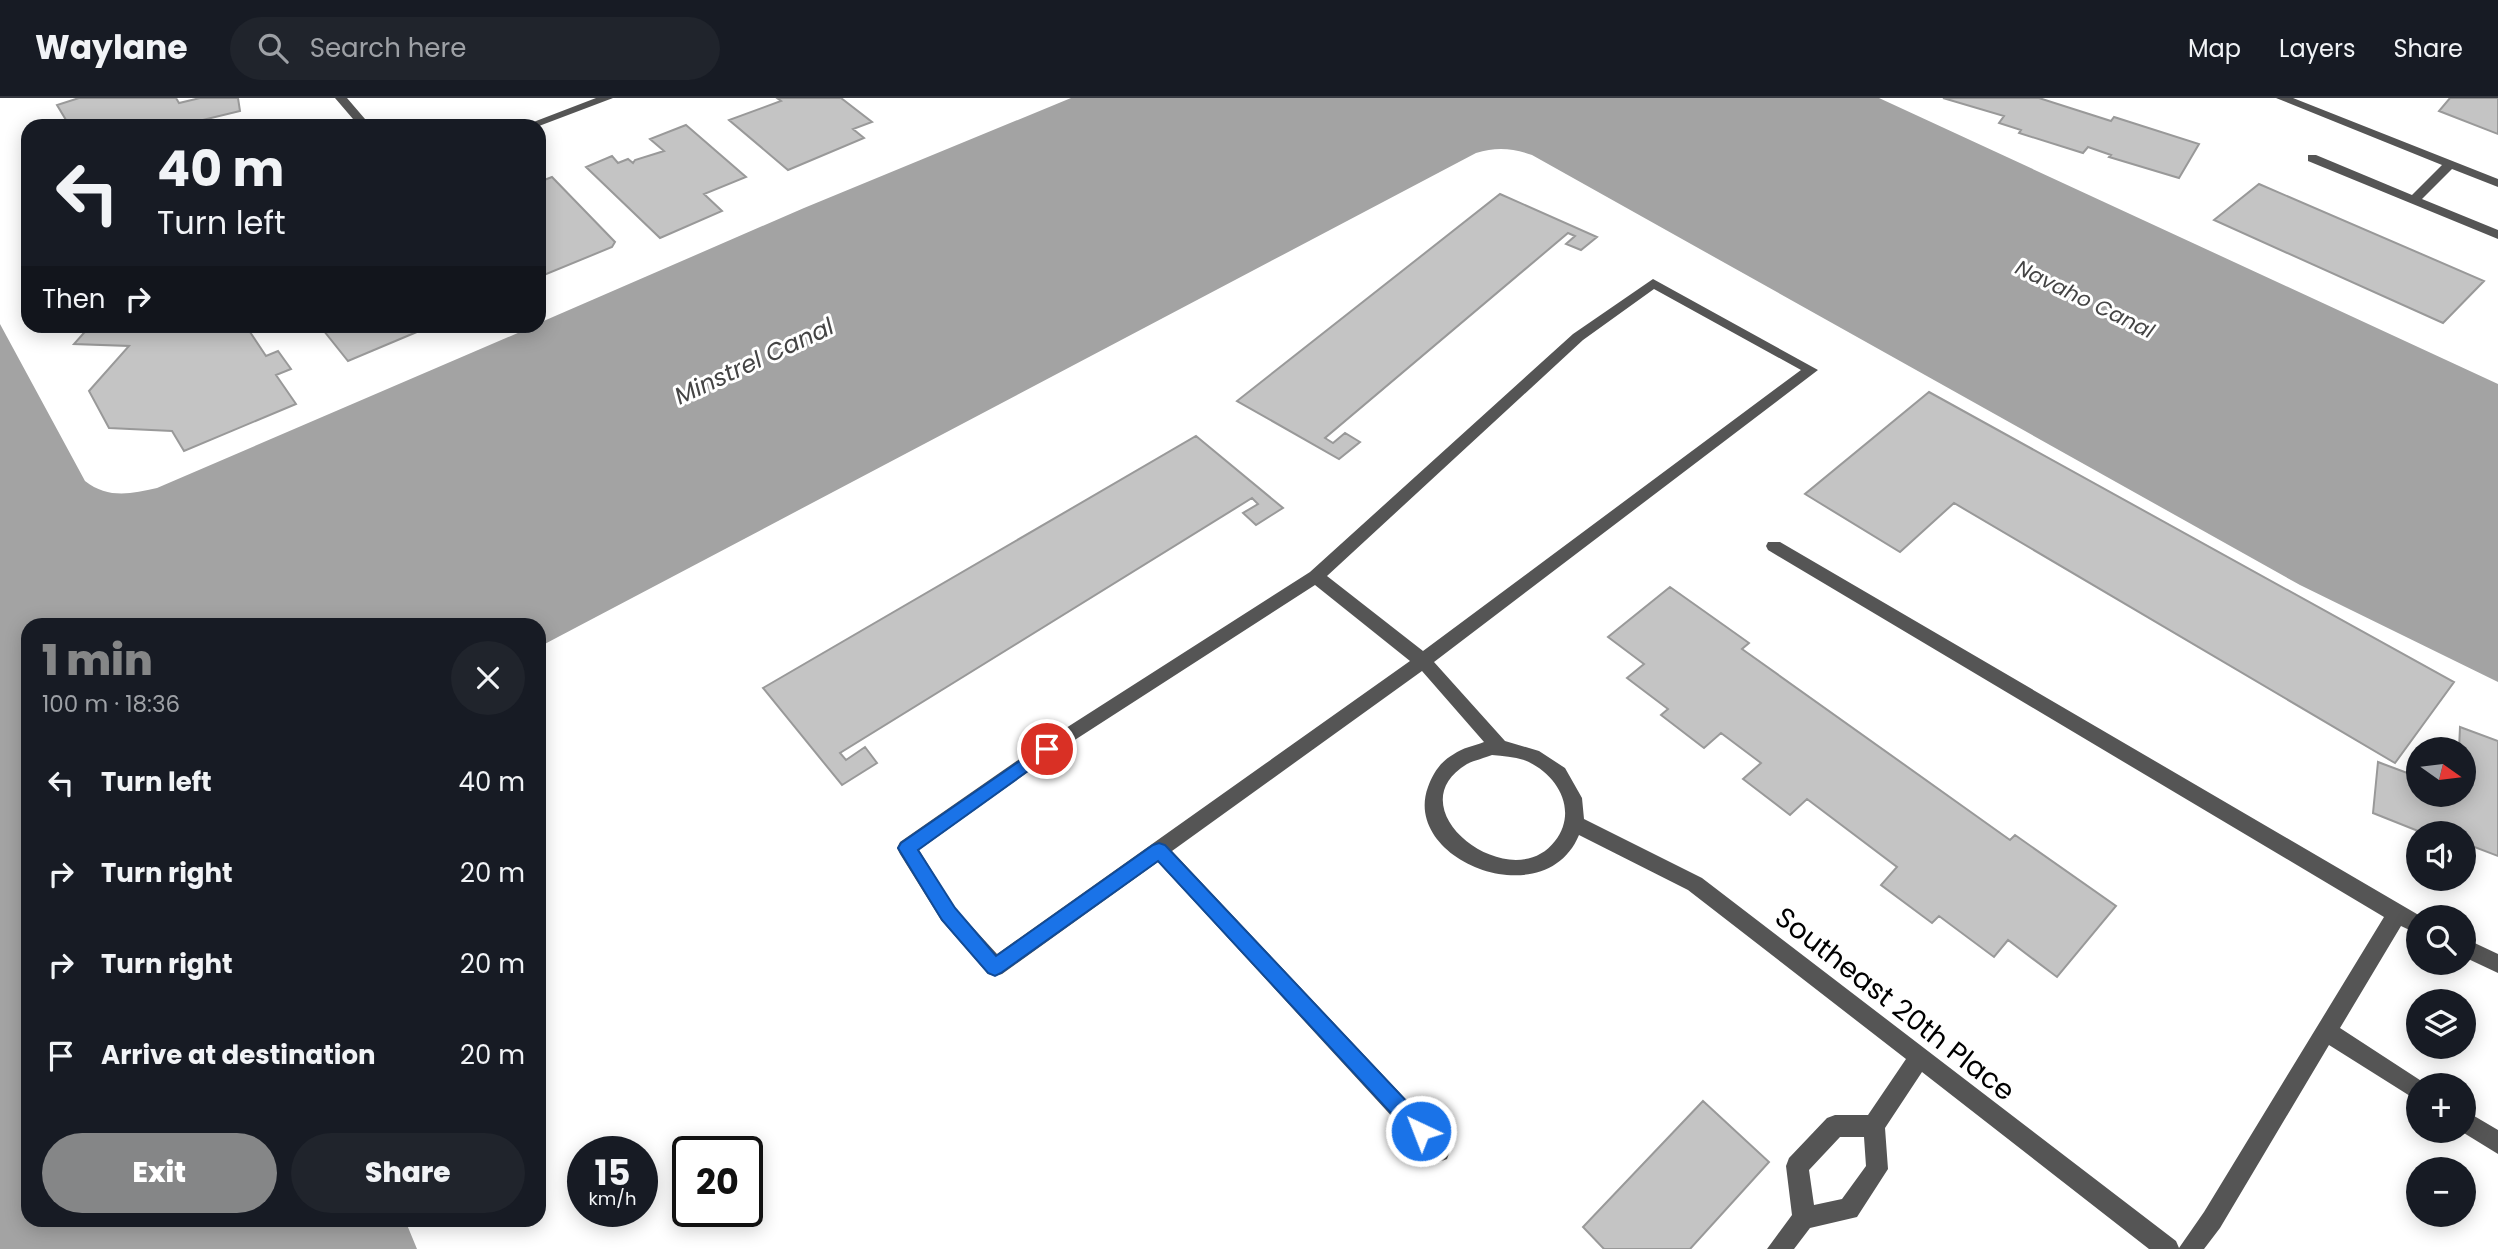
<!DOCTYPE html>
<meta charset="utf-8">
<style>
:root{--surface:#171b24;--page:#20242c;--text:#f1f3f6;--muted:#9ea1a6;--line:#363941;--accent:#858687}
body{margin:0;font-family:Poppins,sans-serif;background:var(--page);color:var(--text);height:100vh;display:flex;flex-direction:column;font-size:26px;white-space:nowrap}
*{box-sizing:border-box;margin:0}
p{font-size:23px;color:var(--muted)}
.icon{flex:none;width:38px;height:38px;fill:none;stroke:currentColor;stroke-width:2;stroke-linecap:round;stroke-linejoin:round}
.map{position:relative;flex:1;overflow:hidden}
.side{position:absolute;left:21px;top:520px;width:525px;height:609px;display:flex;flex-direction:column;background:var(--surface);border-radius:21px;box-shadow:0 4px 18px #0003}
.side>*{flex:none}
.banner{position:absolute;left:21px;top:21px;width:525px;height:214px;border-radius:21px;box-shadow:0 4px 18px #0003;background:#171b24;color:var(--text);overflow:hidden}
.needle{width:46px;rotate:104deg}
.controls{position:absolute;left:2406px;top:639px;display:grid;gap:14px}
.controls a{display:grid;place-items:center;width:70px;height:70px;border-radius:50%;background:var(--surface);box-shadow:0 4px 18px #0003;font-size:35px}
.speed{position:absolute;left:567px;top:1038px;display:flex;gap:14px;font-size:35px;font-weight:700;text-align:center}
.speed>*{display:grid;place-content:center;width:91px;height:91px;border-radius:50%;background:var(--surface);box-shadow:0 4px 18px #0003;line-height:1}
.speed small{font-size:18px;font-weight:400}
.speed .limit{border:4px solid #111;border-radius:10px;background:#fff;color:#111}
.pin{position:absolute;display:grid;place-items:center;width:60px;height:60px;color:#fff;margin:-30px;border:4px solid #fff;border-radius:50%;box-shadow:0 2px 7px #0007}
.me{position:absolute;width:77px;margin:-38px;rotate:317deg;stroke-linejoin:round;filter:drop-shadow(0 0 5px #0008)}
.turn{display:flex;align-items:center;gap:24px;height:147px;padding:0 21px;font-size:32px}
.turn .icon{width:91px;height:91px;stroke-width:2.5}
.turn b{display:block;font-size:49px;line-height:60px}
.then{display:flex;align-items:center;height:66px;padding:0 21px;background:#0003;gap:14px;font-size:26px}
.round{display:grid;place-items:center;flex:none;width:74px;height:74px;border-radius:37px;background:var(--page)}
.head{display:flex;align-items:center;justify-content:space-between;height:119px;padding:0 21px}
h1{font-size:42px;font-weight:800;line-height:52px;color:var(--accent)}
.primary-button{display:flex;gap:14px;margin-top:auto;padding:14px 21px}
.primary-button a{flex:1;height:80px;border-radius:42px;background:var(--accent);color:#fff;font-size:28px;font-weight:800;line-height:80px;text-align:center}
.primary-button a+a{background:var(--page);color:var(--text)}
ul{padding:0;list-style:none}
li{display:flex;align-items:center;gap:21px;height:91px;padding:0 21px}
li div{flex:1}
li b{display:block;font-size:26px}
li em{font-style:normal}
header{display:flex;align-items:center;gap:42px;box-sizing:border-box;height:98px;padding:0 35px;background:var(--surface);border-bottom:2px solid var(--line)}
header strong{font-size:33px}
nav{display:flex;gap:38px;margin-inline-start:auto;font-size:24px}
.search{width:490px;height:63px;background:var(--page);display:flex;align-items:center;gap:18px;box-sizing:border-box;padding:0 24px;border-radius:38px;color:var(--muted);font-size:26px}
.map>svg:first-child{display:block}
</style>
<header>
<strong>Waylane</strong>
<div class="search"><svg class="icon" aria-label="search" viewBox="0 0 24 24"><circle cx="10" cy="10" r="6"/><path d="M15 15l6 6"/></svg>Search here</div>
<nav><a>Map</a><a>Layers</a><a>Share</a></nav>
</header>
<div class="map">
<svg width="2498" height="1151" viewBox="0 0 2498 1151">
<rect width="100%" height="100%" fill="#fff"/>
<path fill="#a3a3a3" d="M1071 0H1879L2498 286V584L2300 487 1532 57C1512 50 1496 49 1476 55L539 549V527H28V1122H405L417 1151H0V226L85 383C108 401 131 396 157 390L534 228H539V225L804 110Z"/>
<path fill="#c4c4c4" stroke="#999" stroke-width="2" d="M79 0H176L179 5 200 0H238L240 13 178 28H66L69 27 57 7Z
M777 0H841L872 24 853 31 864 40 788 72 729 22 781 3Z
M1943 0H2039L2111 23 2114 19 2199 46 2179 80 2109 59 2111 57 2088 49 2083 55 2019 35 2021 32 1999 25 2004 18Z
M2450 0H2498V36L2439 13Z
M686 27 746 79 704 96 722 113 660 140 586 69 612 58 618 65 628 61 633 65 635 62 664 53 650 41Z
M552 79 615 144 612 149 539 179V84Z
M2259 86 2484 183 2443 225 2214 122Z
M1500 96 1597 139 1581 152 1566 146 1575 138 1568 135 1325 340 1333 345 1345 335 1360 344 1339 361 1237 303Z
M90 228H246L266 258 278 253 291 271 276 277 296 306 184 353 172 333 109 330 89 293 129 248 74 246Z
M320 228H431L348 263Z
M1929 294 2454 584 2395 665 1954 405 1900 454 1805 396Z
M1196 338 1283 410 1256 427 1243 415 1258 406 1252 400 840 655 846 662 865 649 877 665 842 687 763 590Z
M1670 489 1749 545 1742 551 2010 742 2015 737 2116 808 2057 879 2008 842 1994 859 1939 818 1932 825 1881 787 1897 769 1807 701 1790 717 1743 681 1761 665 1721 635 1704 650 1661 617 1668 611 1627 580 1644 566 1608 539Z
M2460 629 2498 643V758L2464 745V735H2423L2373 715 2378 664 2418 679V696H2464V651H2459Z
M1703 1003 1769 1064 1690 1151H1604L1583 1129Z"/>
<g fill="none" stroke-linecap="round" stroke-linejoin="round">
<path fill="#555" fill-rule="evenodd" d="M335 0H347L371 28H359Z
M596 0H613L539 28H523Z
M2276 0H2293L2498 81V89L2452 71 2422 101 2498 132V141L2308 63V57H2316L2412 97 2442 67Z
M1653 181 1818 272 1434 564 1505 643 1539 653 1565 670 1582 700 1584 721 1702 780 2176 1143 2179 1150 2204 1114 2384 819 1768 452 1766 448 1768 444H1780L2422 819H2418V836L2401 828 2340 930 2426 986 2418 987V1003L2329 947 2220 1130 2204 1151H2149L1922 974 1885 1030 1888 1071 1857 1119 1810 1130 1794 1151H1767L1792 1117 1786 1068 1789 1060 1827 1020 1835 1017H1868L1906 961 1688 792 1579 737C1545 819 1401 762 1428 689 1433 675 1441 663 1454 656 1462 650 1474 648 1484 644L1422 573 1172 753 1447 1045 1450 1053 1447 1061 1439 1064 1431 1061 1158 764 1002 876 995 878 988 876 941 822 900 756 897 750 900 744 1041 646 1310 474 1573 236ZM1654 191 1801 272 1423 553 1327 478 1583 242ZM1315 487 1410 563 997 856 955 810 919 752 1053 656ZM1492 657C1503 658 1514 659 1524 662 1557 675 1579 712 1555 743 1511 801 1392 711 1467 666 1475 662 1485 660 1492 657ZM1840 1039H1864L1866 1068 1842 1101 1814 1107 1809 1072Z
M2464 840 2498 856V875L2464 859Z
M2464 1012 2498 1032V1056L2459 1032H2464Z"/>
</g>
<path fill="#1a73e8" stroke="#114b97" stroke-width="2" d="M1047 644 1053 646 1055 651 1053 655 918 752 955 810 996 858 1153 747 1159 745 1165 747 1428 1026 1431 1033 1428 1040 1421 1043 1414 1040 1158 763 1001 875 995 878 988 875 942 822 898 750 901 745Z"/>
<g text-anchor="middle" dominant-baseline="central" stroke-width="6" stroke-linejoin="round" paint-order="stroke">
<g font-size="21" font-style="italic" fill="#444" stroke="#fff">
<text transform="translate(2085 201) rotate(26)">Navaho Canal</text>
</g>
<g font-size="24" font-style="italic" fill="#444" stroke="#fff">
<text transform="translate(754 263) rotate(-25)">Minstrel Canal</text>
</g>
<g font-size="28" fill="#000" stroke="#fff">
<text transform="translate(1895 906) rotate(38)">Southeast 20th Place</text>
</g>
</g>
</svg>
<div class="controls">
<a><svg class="needle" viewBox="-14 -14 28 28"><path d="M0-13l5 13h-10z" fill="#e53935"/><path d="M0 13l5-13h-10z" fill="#9ea1a6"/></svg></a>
<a><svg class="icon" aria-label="sound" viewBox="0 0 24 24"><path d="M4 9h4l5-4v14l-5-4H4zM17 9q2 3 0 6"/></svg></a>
<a><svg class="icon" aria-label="search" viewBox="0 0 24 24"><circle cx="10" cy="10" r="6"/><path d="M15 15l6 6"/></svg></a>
<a><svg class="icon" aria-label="layers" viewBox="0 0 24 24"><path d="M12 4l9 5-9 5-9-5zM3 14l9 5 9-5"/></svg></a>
<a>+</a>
<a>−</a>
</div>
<div class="speed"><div>15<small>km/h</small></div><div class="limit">20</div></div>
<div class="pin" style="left:1047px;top:651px;background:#d93025"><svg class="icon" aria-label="arrive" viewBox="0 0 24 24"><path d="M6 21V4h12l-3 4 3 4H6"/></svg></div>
<svg class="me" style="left:1421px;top:1033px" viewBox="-20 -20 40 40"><circle r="17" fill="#1a73e8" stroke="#fff" stroke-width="3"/><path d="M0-11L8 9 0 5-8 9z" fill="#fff"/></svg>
<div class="banner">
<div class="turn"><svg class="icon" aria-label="left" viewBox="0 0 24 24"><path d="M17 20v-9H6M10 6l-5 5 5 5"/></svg><div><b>40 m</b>Turn left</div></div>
<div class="then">Then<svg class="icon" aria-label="right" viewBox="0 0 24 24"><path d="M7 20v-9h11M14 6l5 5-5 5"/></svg></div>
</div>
<section class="side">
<div class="head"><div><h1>1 min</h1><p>100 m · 18:36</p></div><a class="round"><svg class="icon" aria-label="close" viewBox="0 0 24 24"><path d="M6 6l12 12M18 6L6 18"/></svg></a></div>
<ul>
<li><svg class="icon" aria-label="left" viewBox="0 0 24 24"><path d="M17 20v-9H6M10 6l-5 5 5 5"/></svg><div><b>Turn left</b></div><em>40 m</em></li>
<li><svg class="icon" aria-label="right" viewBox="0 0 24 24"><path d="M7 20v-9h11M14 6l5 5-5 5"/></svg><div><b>Turn right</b></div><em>20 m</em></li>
<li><svg class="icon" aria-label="right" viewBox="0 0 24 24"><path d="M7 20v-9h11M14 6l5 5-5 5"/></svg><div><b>Turn right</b></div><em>20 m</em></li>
<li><svg class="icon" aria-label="arrive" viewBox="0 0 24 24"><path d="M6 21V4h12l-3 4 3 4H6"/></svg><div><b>Arrive at destination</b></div><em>20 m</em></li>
</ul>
<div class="primary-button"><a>Exit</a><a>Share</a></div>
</section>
</div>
